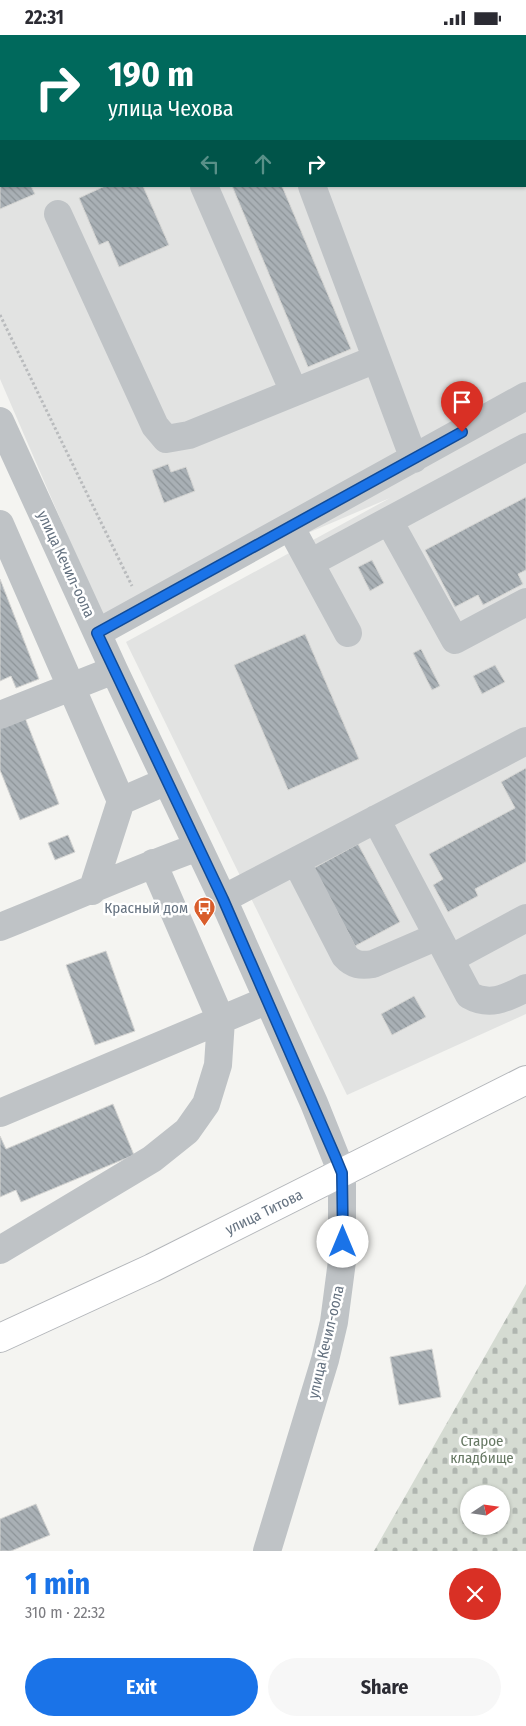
<!DOCTYPE html>
<meta charset="utf-8">
<style>
:root{--surface:#fff;--page:#f7f7f7;--text:#2b2b33;--muted:#7c7c81;--accent:#1a73e8}
body{margin:0;font-family:"Fira Sans Condensed",sans-serif;background:var(--page);color:var(--text);height:100vh;display:flex;flex-direction:column;font-size:19px;white-space:nowrap}
*{box-sizing:border-box;margin:0}
p{font-size:16px;color:var(--muted)}
.icon{flex:none;width:28px;height:28px;fill:none;stroke:currentColor;stroke-width:2;stroke-linecap:round;stroke-linejoin:round}
.map{position:relative;height:1516px;overflow:hidden}
.sheet{display:flex;flex-direction:column;background:var(--surface);flex:1}
.sheet>*{flex:none}
.hud{position:absolute;left:0px;top:0px;width:526px;height:152px;box-shadow:0 1px 4px #0004;background:#00695c;color:#fff;overflow:hidden}
.needle{width:32px;rotate:77deg}
.buttons{position:absolute;left:460px;top:1450px;display:grid;gap:10px}
.buttons a{display:grid;place-items:center;width:50px;height:50px;border-radius:50%;background:var(--surface);box-shadow:0 1px 4px #0004;font-size:25px}
.pin{position:absolute;display:grid;place-items:center;width:42px;height:42px;color:#fff;margin:-51px -21px;border-radius:50% 50% 50% 0;rotate:-45deg;box-shadow:0 0 5px #0007}
.pin .icon{rotate:45deg}
.me{position:absolute;width:55px;margin:-28px;rotate:0deg;stroke-linejoin:round;filter:drop-shadow(0 0 4px #0008)}
.turn{display:flex;align-items:center;gap:18px;height:105px;padding:0 25px;font-size:22px}
.turn .icon{width:65px;height:65px;stroke-width:2.5}
.turn b{display:block;font-size:35px;line-height:42px}
.lanes{display:flex;align-items:center;height:48px;padding:0 25px;background:#0003;justify-content:center;gap:25px;direction:ltr}
.lanes .off{opacity:.35}
.round{display:grid;place-items:center;flex:none;width:52px;height:52px;border-radius:26px;background:var(--page)}
.summary{display:flex;align-items:center;justify-content:space-between;height:85px;padding:0 25px}
h1{font-size:30px;font-weight:700;line-height:38px;color:var(--accent)}
.primary-button{display:flex;gap:10px;margin-top:auto;padding:10px 25px}
.primary-button a{flex:1;height:58px;border-radius:30px;background:var(--accent);color:#fff;font-size:20px;font-weight:700;line-height:58px;text-align:center}
.primary-button a+a{background:var(--page);color:var(--text)}
.status{display:flex;justify-content:space-between;align-items:center;height:35px;padding:0 25px;background:var(--surface);direction:ltr}
.status svg{height:14px;fill:currentColor}
.map>svg:first-child{display:block}
</style>
<div class="status"><b>22:31</b><svg viewBox="0 0 49 12"><path d="M0 12V9h3v3zM5 12V6h3v6zM10 12V3h3v9zM15 12V0h3v12zM26 1h20v11H26zM47 4h2v5h-2z"/></svg></div>
<div class="map">
<svg width="526" height="1516" viewBox="0 0 526 1516">
<defs>
<pattern id="cemetery-stones" width="16" height="16" patternUnits="userSpaceOnUse" patternTransform="scale(1.25)"><rect width="16" height="16" fill="#d5dbd2"/><path d="M2 7V4a2 2 0 0 1 4 0v3zM10 15v-3a2 2 0 0 1 4 0v3z" fill="#b0b6b0"/></pattern>
<pattern id="building-back-hatch" width="6" height="6" patternUnits="userSpaceOnUse" patternTransform="scale(1.25)"><rect width="6" height="6" fill="#a9b0b5"/><path d="M-1 5l2 2M0 0l6 6M5-1l2 2" fill="none" stroke="#8d9498"/></pattern>
</defs>
<rect width="100%" height="100%" fill="#f4f4f1"/>
<path fill="#e2e3e2" fill-rule="evenodd" d="M0 0H526V979L347 1060 126 607 390 463 104 585 0 344ZM1 1H525V151H1Z"/>
<path fill="url(#cemetery-stones)" fill-rule="evenodd" d="M526 1249V1516H374ZM469 1459H501V1491H469Z"/>
<path fill="url(#building-back-hatch)" stroke="#d5d5d3" d="M0 0H66L67 1 1 3Z
M254 0H319L316 1Z
M474 0H526V115L525 1Z
M0 80 1 151H31L35 159 0 174Z
M105 151H143L169 210 119 232 108 206 99 210 79 163Z
M232 151H282L351 314 308 332Z
M168 429 171 437 186 432 195 456 164 468 152 435Z
M526 462V535L518 539 523 549 483 570 478 560 455 572 425 515Z
M372 525 384 548 370 556 358 532Z
M0 544 39 644 16 653 11 641 0 646Z
M305 599 359 724 288 755 234 630Z
M421 614 440 651 432 655 413 618Z
M495 630 505 647 482 659 473 641Z
M25 683 59 769 20 785 0 735V693Z
M526 733V827L475 854 478 861 448 877 433 850 443 844 429 819 515 773 501 747Z
M68 800 75 817 55 825 48 808Z
M358 809 400 887 355 911 314 833Z
M106 916 135 996 95 1010 66 930Z
M414 961 426 982 392 1000 381 979Z
M113 1069 134 1120 21 1167 16 1155 0 1162V1101L6 1114Z
M432 1314 441 1362 399 1370 390 1322Z
M36 1469 50 1500 11 1516H0V1484Z"/>
<g fill="none" stroke-linecap="round" stroke-linejoin="round">
<defs>
<path id="major" d="M0 1303 152 1233 526 1045"/>
</defs>
<use href="#major" stroke="#b3b6ba" stroke-width="30"/>
<path stroke="#b9bbbd" stroke-width="3" stroke-dasharray="2.5 2.5" stroke-linecap="butt" d="M0 280 132 551"/>
<path stroke="#bfc3c6" stroke-width="28" d="M143 0V1
M368 1 371 0
M204 151 294 357
M312 151 414 424
M58 179 155 391 166 404 189 400 376 324
M0 386 114 635 223 864 314 1068 342 1138V1226L334 1287 325 1325 267 1516
M389 486 455 605 526 567
M0 489 121 766 92 856
M291 493 348 598
M310 528 526 412
M97 598 526 361
M0 680 114 635
M121 766 167 746
M376 784 469 960C490 972 506 963 526 953
M296 826 345 921C353 930 361 931 373 929L438 901
M223 864 526 706
M0 892C66 866 131 836 198 812
M450 924 526 883
M0 1078 268 965
M0 1215 152 1124 187 1096 206 1069 218 1030 221 985 153 828"/>
<use href="#major" stroke="#fff" stroke-width="28"/>
</g>
<g fill="none" stroke-linecap="round" stroke-linejoin="round">
<defs>
<path id="route" d="M343 1207 342 1138 335 1121 223 864 97 598 462 397"/>
</defs>
<use href="#route" stroke="#114b97" stroke-width="12"/>
<use href="#route" stroke="#1a73e8" stroke-width="9"/>
</g>
<defs>
<symbol id="bus-pin" viewBox="-11 -11 22 30"><path d="M0 17L-7.5 6A9.5 9.5 0 1 1 7.5 6Z" fill="#d95d2b" stroke="#fff"/><path d="M-5-6H5V4H4V6H2V4H-2V6H-4V4H-5ZM-3.5-4V0h7V-4ZM-3.5 1.2v1.5H-2V1.2ZM2 1.2v1.5H3.5V1.2Z" fill="#fff"/></symbol>
</defs>
<g fill-rule="evenodd">
<use href="#bus-pin" x="192" y="860" width="25" height="34"/>
</g>
<g text-anchor="middle" dominant-baseline="central" stroke-width="5" stroke-linejoin="round" paint-order="stroke">
<g font-size="15" fill="#657280" stroke="#fff">
<text transform="translate(66 529) rotate(65)">улица Кечил-оола</text>
<text transform="translate(264 1177) rotate(-26)">улица Титова</text>
<text transform="translate(326 1307) rotate(-77)">улица Кечил-оола</text>
</g>
<g font-size="15" fill="#657280" stroke="#fff" text-anchor="end">
<text x="188" y="873">Красный дом</text>
</g>
<g font-size="15" fill="#667863" stroke="#fff">
<text x="482" y="1406">Старое<tspan x="482" dy="17">кладбище</tspan></text>
</g>
</g>
</svg>
<div class="buttons">
<a><svg class="needle" viewBox="-14 -14 28 28"><path d="M0-13l5 13h-10z" fill="#e53935"/><path d="M0 13l5-13h-10z" fill="#7c7c81"/></svg></a>
</div>
<div class="pin" style="left:462px;top:397px;background:#d93025"><svg class="icon" aria-label="arrive" viewBox="0 0 24 24"><path d="M6 21V4h12l-3 4 3 4H6"/></svg></div>
<svg class="me" style="left:343px;top:1207px" viewBox="-20 -20 40 40"><circle r="19" fill="#fff"/><path d="M0-13L10 11 0 6-10 11z" fill="#1a73e8"/></svg>
<div class="hud">
<div class="turn"><svg class="icon" aria-label="right" viewBox="0 0 24 24"><path d="M7 20v-9h11M14 6l5 5-5 5"/></svg><div><b>190 m</b>улица Чехова</div></div>
<div class="lanes"><svg class="icon off" aria-label="left" viewBox="0 0 24 24"><path d="M17 20v-9H6M10 6l-5 5 5 5"/></svg><svg class="icon off" aria-label="ahead" viewBox="0 0 24 24"><path d="M12 20V5M6 11l6-6 6 6"/></svg><svg class="icon" aria-label="right" viewBox="0 0 24 24"><path d="M7 20v-9h11M14 6l5 5-5 5"/></svg></div>
</div>
</div>
<section class="sheet">
<div class="summary"><div><h1>1 min</h1><p>310 m · 22:32</p></div><a class="round" style="background:#d93025;color:#fff"><svg class="icon" aria-label="close" viewBox="0 0 24 24"><path d="M6 6l12 12M18 6L6 18"/></svg></a></div>
<div class="primary-button"><a>Exit</a><a>Share</a></div>
</section>
